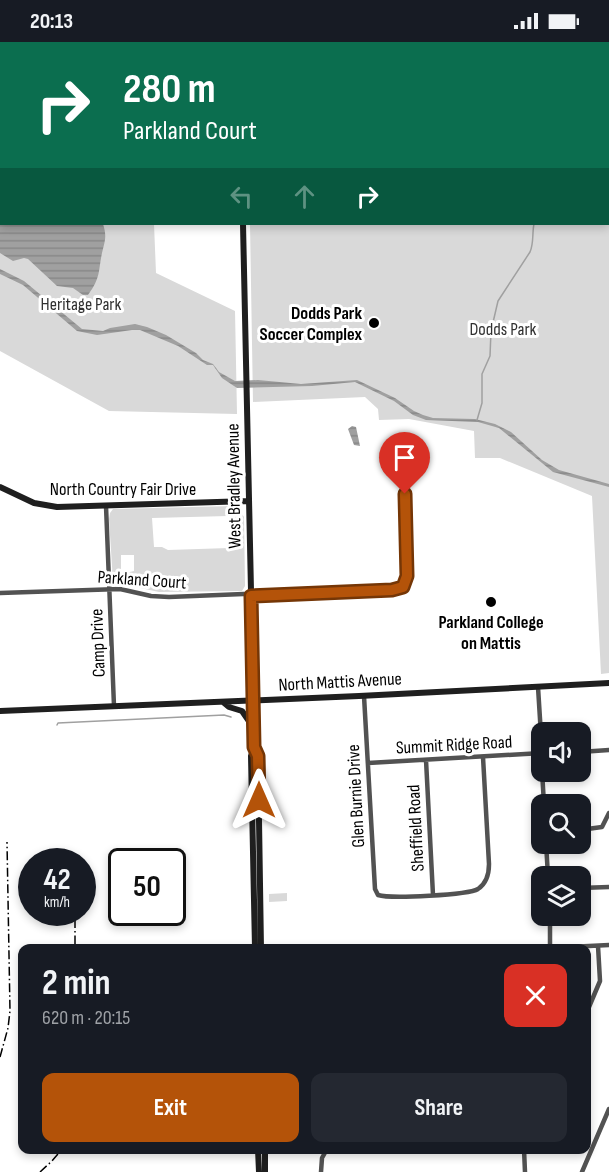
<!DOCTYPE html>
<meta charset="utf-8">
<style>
:root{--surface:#171b24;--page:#242831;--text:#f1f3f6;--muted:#9ea1a6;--accent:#b45309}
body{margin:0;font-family:"Sofia Sans Condensed",sans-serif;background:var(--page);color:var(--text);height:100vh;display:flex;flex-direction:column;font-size:22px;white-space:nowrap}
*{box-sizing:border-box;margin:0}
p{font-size:20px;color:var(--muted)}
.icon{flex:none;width:33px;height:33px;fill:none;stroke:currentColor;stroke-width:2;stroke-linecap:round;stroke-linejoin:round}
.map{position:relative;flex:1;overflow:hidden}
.panel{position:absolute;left:18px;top:902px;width:573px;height:210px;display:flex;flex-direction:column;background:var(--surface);border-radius:12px;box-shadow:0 3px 9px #0003}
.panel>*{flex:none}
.guide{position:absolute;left:0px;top:0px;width:609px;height:183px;box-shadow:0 3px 9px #0003;background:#0b6e4f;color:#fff;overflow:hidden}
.fabs{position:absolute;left:531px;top:680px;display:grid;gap:12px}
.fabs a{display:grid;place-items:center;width:60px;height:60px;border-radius:12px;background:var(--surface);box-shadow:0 3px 9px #0003;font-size:30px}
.speed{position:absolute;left:18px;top:806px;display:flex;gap:12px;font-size:30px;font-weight:700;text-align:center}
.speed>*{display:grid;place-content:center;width:78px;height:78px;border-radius:50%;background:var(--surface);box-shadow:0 3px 9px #0003;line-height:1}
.speed small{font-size:15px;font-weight:400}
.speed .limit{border:3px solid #111;border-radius:9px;background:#fff;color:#111}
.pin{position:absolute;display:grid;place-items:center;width:51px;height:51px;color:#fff;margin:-62px -26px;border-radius:50% 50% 50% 0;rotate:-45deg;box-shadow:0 0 6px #0007}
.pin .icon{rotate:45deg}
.me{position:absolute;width:66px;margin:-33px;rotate:0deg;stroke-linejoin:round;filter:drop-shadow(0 0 4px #0008)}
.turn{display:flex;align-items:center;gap:21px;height:126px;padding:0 24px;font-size:27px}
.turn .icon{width:78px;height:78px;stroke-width:2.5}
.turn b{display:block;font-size:42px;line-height:51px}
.lanes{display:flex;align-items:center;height:57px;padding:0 24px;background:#0003;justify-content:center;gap:30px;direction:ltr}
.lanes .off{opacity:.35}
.round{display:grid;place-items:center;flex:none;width:63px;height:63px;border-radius:12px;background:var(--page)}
.head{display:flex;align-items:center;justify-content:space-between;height:102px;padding:0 24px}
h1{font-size:36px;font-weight:700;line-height:45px}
.button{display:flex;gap:12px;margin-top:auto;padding:12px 24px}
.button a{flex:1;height:69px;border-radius:12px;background:var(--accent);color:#fff;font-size:24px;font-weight:700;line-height:69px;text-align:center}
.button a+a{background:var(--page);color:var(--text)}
.status{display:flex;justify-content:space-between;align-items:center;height:42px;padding:0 30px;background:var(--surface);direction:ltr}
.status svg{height:16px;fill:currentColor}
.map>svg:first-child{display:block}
</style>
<div class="status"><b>20:13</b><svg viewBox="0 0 49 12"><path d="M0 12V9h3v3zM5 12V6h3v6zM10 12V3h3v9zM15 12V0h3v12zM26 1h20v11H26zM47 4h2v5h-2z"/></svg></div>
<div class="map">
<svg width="609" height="1130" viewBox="0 0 609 1130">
<defs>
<pattern id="water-rules" width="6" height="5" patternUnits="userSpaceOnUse" patternTransform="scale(1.5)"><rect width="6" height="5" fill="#a0a0a0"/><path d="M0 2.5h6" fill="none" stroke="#888"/></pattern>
</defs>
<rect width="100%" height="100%" fill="#fff"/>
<path fill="#d9d9d9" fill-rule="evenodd" d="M543 0H608L609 3V631L601 632 592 454 500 416H475L474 389 409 377 379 378 378 367 365 355 253 360 250 182H608V2L542 1Z
M0 90H2V182H154L156 231 235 269 237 372 109 369 0 309Z
M233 464 241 470 244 475 245 544 242 549 159 550 113 540 109 477 110 471 113 467ZM228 474 232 477 233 502 229 506 168 508 162 505H154L152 476ZM121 513H134V529L121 532Z
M287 851V859L269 860V852Z"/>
<path fill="url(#water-rules)" d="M0 117 2 182H103C107 194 105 199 102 211 98 230 101 235 88 253H83L73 246 57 244 28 217 24 216 13 219 0 211Z
M0 227 24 239 82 287 103 289 110 286 135 282 147 285 166 293 196 311 203 318 213 322 219 330 235 339 258 338 301 342 357 338 395 356 414 369 423 373 433 376 475 377 495 382 511 390 542 418 559 428 609 442V445L553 430 499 386 478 380 426 378 413 373 394 359 355 340 312 344 237 346 222 336 213 323H207L178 304 140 288H132L97 293 77 289 23 243 0 232Z
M352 384 356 385 360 404 354 403 348 387Z"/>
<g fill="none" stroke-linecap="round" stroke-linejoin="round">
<path stroke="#a0a0a0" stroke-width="1.5" d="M477 378 482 361V332L490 314 491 289 498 259 530 210C534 201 532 191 534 182
M57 683 58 681 224 673 231 675"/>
<path stroke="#525252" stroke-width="4.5" d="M0 0 2 3
M77 0 78 2
M182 0V2
M321 0V2
M537 2 538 0
M106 464 114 664
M0 551 120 547 151 554 169 555 400 546 405 543 407 534 405 452
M538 645 542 709
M364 654 375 847 378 853C391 857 468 853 478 847 487 841 489 832 489 822L483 715
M580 710 609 708
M426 718 433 853
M368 721 542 711
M542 729 544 762
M580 788 602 785 609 771
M546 801 548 834
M580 846 609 845
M550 873V906
M549 906 609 903
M586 972 600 939 598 904
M524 1107 525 1130
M321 1130 322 1116 327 1107
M582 1130 609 1067"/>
<path stroke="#1f1f1f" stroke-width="6" d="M239 0V2
M0 40H2
M243 182 254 686V705L251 714 255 906
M0 445 34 461 57 465 249 459
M223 660 229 665 242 669 253 685
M0 669 359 654 609 641
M254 705 258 714 261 906
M258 1107 259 1130
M265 1107V1130"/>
<path stroke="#000" stroke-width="1.5" stroke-dasharray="9 3 1.5 3" stroke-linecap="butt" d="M75 877V906
M0 1015 8 986 10 969 7 800
M40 1130 52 1119 62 1107"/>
</g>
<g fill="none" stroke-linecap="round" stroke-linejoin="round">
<defs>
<path id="route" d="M259 758 258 714 254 705 251 554 392 548 403 545 407 534 405 452"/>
</defs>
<use href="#route" stroke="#753606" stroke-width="15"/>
<use href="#route" stroke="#b45309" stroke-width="10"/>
</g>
<g fill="#000" stroke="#fff" stroke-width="2">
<circle cx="374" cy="281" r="6"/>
<circle cx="491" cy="560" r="6"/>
</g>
<g text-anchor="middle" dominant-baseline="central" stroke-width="6" stroke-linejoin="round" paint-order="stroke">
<g font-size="18" fill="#303030" stroke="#fff">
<text x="81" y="262">Heritage Park</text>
<text x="503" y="287">Dodds Park</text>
</g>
<g font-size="18" font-weight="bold" fill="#000" stroke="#fff" text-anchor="end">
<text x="362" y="271">Dodds Park<tspan x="362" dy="21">Soccer Complex</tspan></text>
<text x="491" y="580" text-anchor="middle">Parkland College<tspan x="491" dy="21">on Mattis</tspan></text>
</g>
<g font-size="18" fill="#000" stroke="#fff">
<text transform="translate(234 444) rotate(-91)">West Bradley Avenue</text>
<text x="123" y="447">North Country Fair Drive</text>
<text transform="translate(142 538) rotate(4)">Parkland Court</text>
<text transform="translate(98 601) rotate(-92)">Camp Drive</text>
<text transform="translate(340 640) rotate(-3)">North Mattis Avenue</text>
<text transform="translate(454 703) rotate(-3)">Summit Ridge Road</text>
<text transform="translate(356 754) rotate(-93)">Glen Burnie Drive</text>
<text transform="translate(416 786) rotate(-93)">Sheffield Road</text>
</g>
</g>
</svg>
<div class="fabs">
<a><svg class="icon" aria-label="sound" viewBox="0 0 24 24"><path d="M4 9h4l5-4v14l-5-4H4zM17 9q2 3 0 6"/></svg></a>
<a><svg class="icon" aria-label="search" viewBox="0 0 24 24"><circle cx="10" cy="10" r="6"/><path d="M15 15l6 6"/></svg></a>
<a><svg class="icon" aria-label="layers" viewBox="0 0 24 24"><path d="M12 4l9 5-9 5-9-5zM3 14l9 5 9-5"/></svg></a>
</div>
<div class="speed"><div>42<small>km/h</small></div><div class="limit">50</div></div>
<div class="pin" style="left:405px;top:452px;background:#d93025"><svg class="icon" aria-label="arrive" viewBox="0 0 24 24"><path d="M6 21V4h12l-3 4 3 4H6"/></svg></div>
<svg class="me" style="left:259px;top:758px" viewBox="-20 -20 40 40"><path d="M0-17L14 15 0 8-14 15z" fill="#b45309" stroke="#fff" stroke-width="4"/></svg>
<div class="guide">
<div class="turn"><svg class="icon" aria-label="right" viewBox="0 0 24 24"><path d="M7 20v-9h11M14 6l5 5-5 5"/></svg><div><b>280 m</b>Parkland Court</div></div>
<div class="lanes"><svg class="icon off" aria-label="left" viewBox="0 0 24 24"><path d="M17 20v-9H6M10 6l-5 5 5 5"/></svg><svg class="icon off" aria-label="ahead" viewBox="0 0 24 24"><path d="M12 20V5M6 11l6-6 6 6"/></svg><svg class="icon" aria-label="right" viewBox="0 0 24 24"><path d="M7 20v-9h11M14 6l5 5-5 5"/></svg></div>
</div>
<section class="panel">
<div class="head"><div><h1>2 min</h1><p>620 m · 20:15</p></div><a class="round" style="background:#d93025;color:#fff"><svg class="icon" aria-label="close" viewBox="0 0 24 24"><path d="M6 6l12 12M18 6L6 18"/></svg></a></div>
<div class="button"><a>Exit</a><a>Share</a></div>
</section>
</div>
